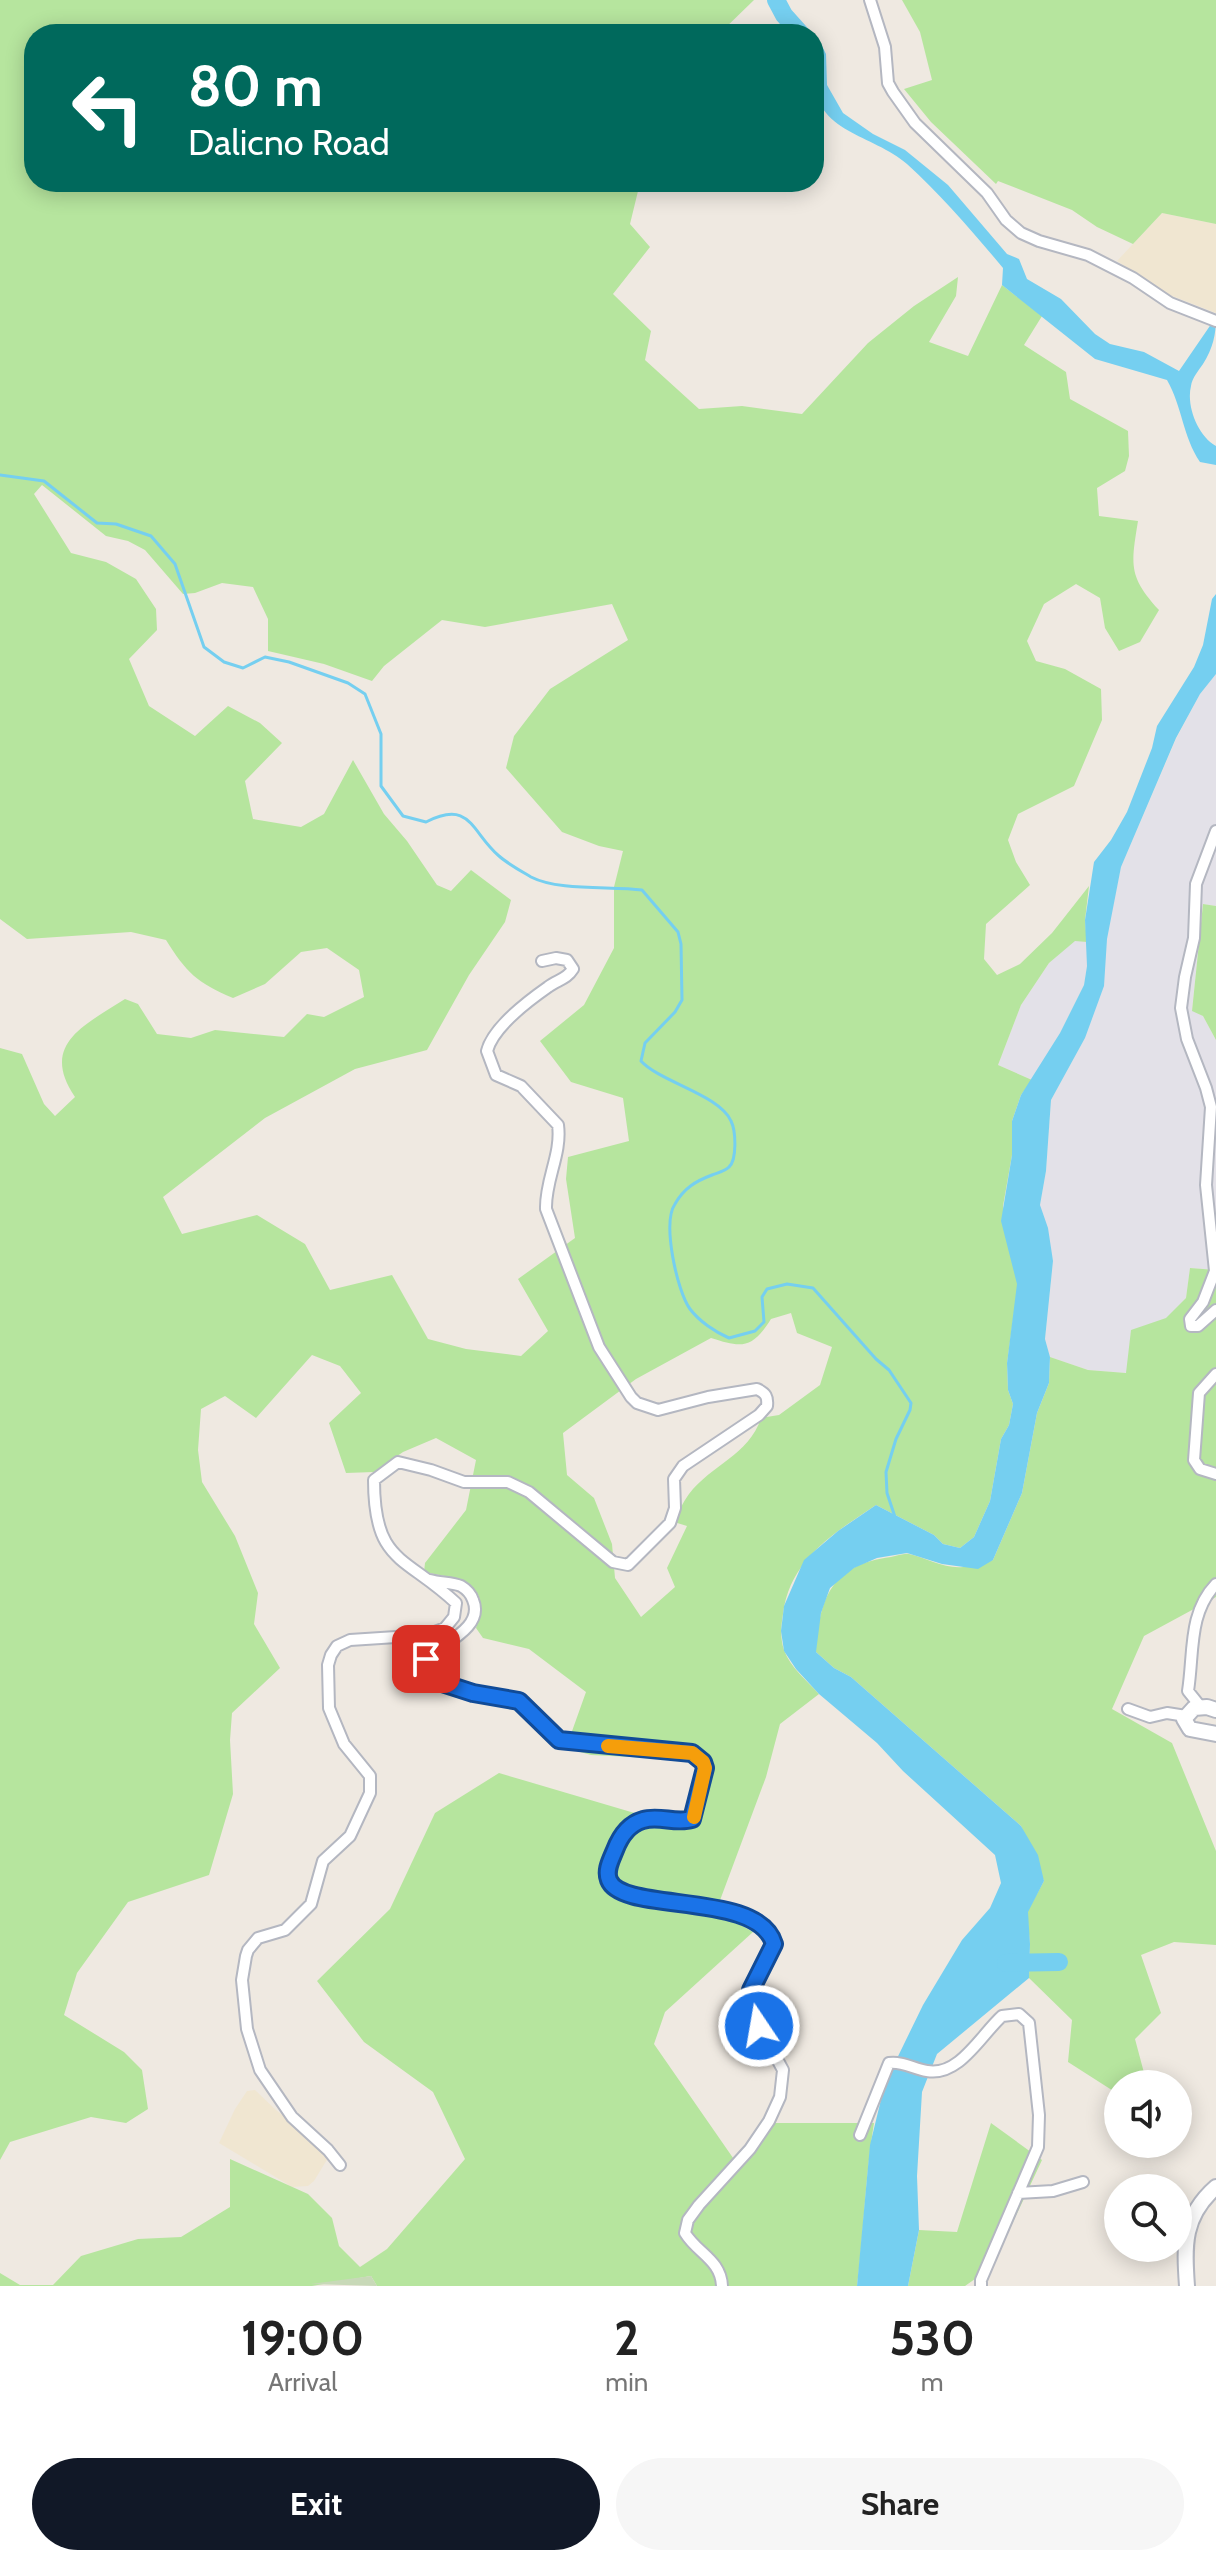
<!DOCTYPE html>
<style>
:root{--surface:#fff;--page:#f6f6f6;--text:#222;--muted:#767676;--accent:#111827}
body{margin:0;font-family:Cabin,sans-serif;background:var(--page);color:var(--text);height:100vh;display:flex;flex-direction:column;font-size:30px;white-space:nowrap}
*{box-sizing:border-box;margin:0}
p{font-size:26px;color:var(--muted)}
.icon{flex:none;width:44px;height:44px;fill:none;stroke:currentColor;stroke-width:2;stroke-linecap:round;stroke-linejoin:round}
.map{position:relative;height:2286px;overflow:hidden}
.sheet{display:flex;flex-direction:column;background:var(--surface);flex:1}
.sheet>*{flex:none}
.banner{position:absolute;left:24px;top:24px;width:800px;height:168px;border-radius:32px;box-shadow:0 4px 20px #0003;background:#00695c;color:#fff;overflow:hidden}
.fabs{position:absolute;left:1104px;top:2070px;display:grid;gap:16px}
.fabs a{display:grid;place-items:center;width:88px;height:88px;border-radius:50%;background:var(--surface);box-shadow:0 4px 20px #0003;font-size:40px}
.pin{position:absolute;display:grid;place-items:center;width:68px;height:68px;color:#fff;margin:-34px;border-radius:16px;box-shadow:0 4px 12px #0006}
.me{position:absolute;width:88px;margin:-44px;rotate:348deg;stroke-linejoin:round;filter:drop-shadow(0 0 6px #0008)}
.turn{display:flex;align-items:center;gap:28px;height:168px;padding:0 32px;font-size:36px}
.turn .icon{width:104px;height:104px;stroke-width:2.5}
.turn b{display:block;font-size:56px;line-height:68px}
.eta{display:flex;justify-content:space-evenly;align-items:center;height:136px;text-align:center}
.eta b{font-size:48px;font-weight:700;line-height:56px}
.action{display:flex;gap:16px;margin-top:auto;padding:16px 32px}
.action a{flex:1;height:92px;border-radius:48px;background:var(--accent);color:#fff;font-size:32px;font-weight:700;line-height:92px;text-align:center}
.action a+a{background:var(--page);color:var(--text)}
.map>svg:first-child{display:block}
</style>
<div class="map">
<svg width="1216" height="2286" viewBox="0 0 1216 2286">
<rect width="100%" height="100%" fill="#efe9e1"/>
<path fill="#e3e1e8" d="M1216 674V906L1203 904 1192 1010 1203 1016 1216 1040V1270L1190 1268 1186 1298 1167 1318 1131 1331 1127 1373 1088 1370 1050 1357 1045 1339 1053 1261 1040 1205 1046 1171 1051 1100 1085 1038 1121 867 1176 739 1200 694Z
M1075 940 1087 942V966L1084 985 1060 1033 1032 1080 998 1065 1021 1005 1049 963Z"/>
<path fill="#f0e6d1" d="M1162 213 1216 224V313L1167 294 1117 261Z
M255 2090 276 2110 324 2148 328 2158 314 2181 308 2186 292 2187 219 2143 235 2109 247 2091Z"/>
<path fill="#b6e59e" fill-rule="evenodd" d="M0 0H754L719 34H531L530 24 511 34H34V182H521L525 187 533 182H633L639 187 630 224 650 247 613 294 651 331 645 360 699 409 742 406 802 414 868 343 914 306 958 277 956 296 929 342 968 356 1002 285 1042 316 1024 345 1066 372 1070 399 1128 431 1129 456 1125 471 1097 488 1099 516 1138 521C1131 565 1128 576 1159 610L1140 642 1119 651 1105 628 1100 598 1076 584 1044 604 1027 641 1036 661 1065 669 1101 689 1102 720 1074 786 1018 814 1008 840 1016 862 1030 885 986 924 984 959 997 975 1020 964 1052 933 1089 886 1085 920 1087 942 1075 941 1049 963 1021 1005 998 1065 1032 1080 1021 1095 1012 1121V1155L1003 1206 1018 1284 1007 1363 1008 1390 1013 1404 1009 1425 1001 1439 990 1501 974 1537 960 1548 943 1544 934 1535 876 1505C834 1533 790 1559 783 1614 781 1626 780 1638 784 1650 790 1667 807 1681 819 1694L780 1724 766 1777 716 1911 753 1932 665 2012 654 2044 740 2168 774 2123H874C865 2177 864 2232 857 2286H377L371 2276 312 2286H0V2273L20 2285H53L81 2256 138 2239 181 2237 230 2207V2159L308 2194 332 2218 339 2246 360 2267 387 2249 465 2159 433 2092 364 2042 317 1981 390 1909 435 1813 499 1773 648 1817 682 1815 692 1802 696 1766 690 1760 591 1755 566 1748 586 1692 529 1649 483 1638 476 1628C493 1581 459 1579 424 1572L425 1563 466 1510 476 1460 436 1438 403 1452 374 1472 346 1473 329 1423 361 1393 340 1366 312 1355 256 1418 225 1396 201 1409 198 1450 202 1482 235 1536 258 1593 254 1624 280 1668 232 1713 230 1740 233 1794 209 1875 128 1902 77 1973 64 2015 124 2052 142 2070 148 2109 126 2123 91 2117 10 2142 0 2160V1048L22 1054 44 1104 55 1116 75 1097C39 1044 85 1025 125 999L138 1004 157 1034 191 1038 215 1030 284 1037 307 1014 324 1017 364 997 359 970 327 948 301 952 265 984 233 998C197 983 186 972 166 940L131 932 27 939 0 919ZM42 485 106 536 128 541 145 550 183 594 195 593 222 583 253 587 268 619V651L324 664 372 681 384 666 442 620 485 627 612 604 628 640 550 689 514 736 506 768 562 832 599 846 623 851 614 887V948L584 1005 540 1041 571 1082 623 1098 629 1141 568 1157 566 1179 575 1238 518 1279 548 1331 521 1356 466 1349 428 1339 392 1275 330 1290 305 1244 257 1215 182 1234 163 1197 265 1118 355 1069 427 1050 469 975 505 922 511 900 471 870 451 891 437 885 407 841 384 814 353 760 324 814 301 827 253 819 245 781 282 743 260 723 228 706 195 736 149 706 129 659 157 630 156 609 136 579 106 562 71 553 34 494ZM791 1313 797 1333 832 1347 820 1385 779 1415 761 1418C749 1455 711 1465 689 1494 683 1502 678 1513 674 1522L687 1526 667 1568 675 1587 641 1617 615 1578 612 1544 594 1498 567 1475 563 1433 636 1379 711 1338C742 1348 752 1349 771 1319Z
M902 0H1216V224L1162 213 1133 244 1097 227 1072 210 998 181 996 184 931 122 904 89 932 80 920 32Z
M1203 904 1216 906V1040L1203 1016 1192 1011Z
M1190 1268 1216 1270V1597L1144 1636 1112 1709 1172 1743 1216 1851V1945L1174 1942 1141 1955 1161 2013 1135 2039 1147 2084H1118V2094L1068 2062 1072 2020 1029 1978 1030 1944 1027 1912 1044 1881 1021 1826 851 1677 834 1668 816 1652C819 1598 832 1564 891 1557 897 1556 904 1553 909 1554 926 1558 945 1569 963 1567 973 1566 983 1562 993 1560L1022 1493 1037 1413 1049 1383 1050 1357 1088 1370 1126 1373 1131 1330 1166 1318 1186 1298Z
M991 2123 1042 2160 992 2267 965 2286H908L919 2230 957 2232Z"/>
<path fill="#c8d9b8" d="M371 2276 377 2286 311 2284Z"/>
<path fill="#75cff0" d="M820 42 826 54 827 85 843 113 873 134 905 150 948 185 1007 254 1019 259 1027 279 1061 299 1095 334 1110 344 1144 352 1179 371 1216 317C1216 335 1213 348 1203 364 1199 370 1192 378 1191 386 1186 406 1198 436 1216 446V465L1200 462C1183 437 1182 406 1167 380L1095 359 1002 285 1003 268C973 232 941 195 907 164 873 134 814 133 814 77 814 63 813 54 820 42Z
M1216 594V674L1200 694 1176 738 1121 867 1107 939 1104 986 1085 1038 1051 1100 1046 1171 1040 1205 1048 1228 1053 1261 1045 1339 1050 1357 1049 1383 1037 1413 1022 1493 993 1560 978 1569 942 1564 907 1553 877 1558 854 1568 830 1588 821 1613 816 1652 834 1668 851 1677 1021 1826 1038 1855 1044 1881 1028 1912 1030 1944 1029 1978 937 2054 922 2092 917 2176 919 2230 908 2286H857L870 2145 885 2083 923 2005 962 1940 990 1908 1001 1883 995 1855 903 1771 877 1743 819 1694 796 1669 784 1651 781 1631 784 1606 804 1560 838 1531 876 1505 934 1535 943 1544 960 1548 974 1537 990 1501 1001 1439 1009 1425 1013 1404 1008 1390 1007 1363 1017 1284 1001 1221 1012 1155V1121L1021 1095 1060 1033 1084 985 1087 966 1085 920 1094 862 1111 840 1127 812 1152 748 1157 726 1194 667 1203 645 1212 599Z"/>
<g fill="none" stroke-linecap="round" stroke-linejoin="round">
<path stroke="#75cff0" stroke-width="3" d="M0 475 44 481 97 523 116 524 151 536 175 564 204 647 224 662 243 668 265 657 289 662 348 683 365 694 381 734V786L403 816 426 822C471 799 471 832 499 856 508 864 521 871 531 877 558 891 610 886 642 890L678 932 681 944 682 1000 675 1012 645 1043 641 1061C660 1082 720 1095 731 1121 736 1131 737 1160 729 1167 725 1171 717 1173 712 1175 696 1181 684 1188 675 1204 662 1223 677 1291 690 1309 699 1321 715 1332 729 1338L755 1331 764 1322 762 1297 767 1289 787 1284 813 1288 876 1359 889 1370 911 1403 910 1410 896 1439 886 1472 887 1493 895 1517"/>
<path stroke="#75cff0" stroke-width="18" d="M776 0 784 15 801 34
M1006 1963 1059 1962"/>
<defs>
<path id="minor" d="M870 0 885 47 888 83 893 92 915 123 987 193 1006 220 1021 233 1039 241 1088 255 1133 278 1170 303 1216 321
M1216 831 1196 884 1194 938 1185 977 1181 1008 1187 1039 1206 1088 1211 1107 1206 1185 1215 1271 1203 1302 1190 1319 1191 1326H1198L1216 1310
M1216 1374 1199 1393 1194 1460 1200 1469 1216 1474
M430 1580C440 1583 452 1582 461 1586 466 1589 471 1594 473 1600 485 1628 441 1644 426 1659L425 1668 439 1682 473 1693 519 1701 559 1740 692 1753 703 1762 705 1768 692 1819C675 1825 655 1813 638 1822 624 1829 618 1842 613 1855 609 1864 604 1876 611 1884 617 1892 629 1894 639 1896 683 1905 746 1901 774 1941 768 1965 747 1982 750 2009L783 2070 780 2097 769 2121 750 2149 699 2205 688 2220 685 2233C697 2253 721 2260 722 2286
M1200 1706 1188 1691C1194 1653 1188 1613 1216 1584
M1128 1709 1150 1717 1167 1713 1186 1716
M860 2135 889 2063C902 2061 914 2069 927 2071 959 2077 981 2035 1002 2016L1019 2014 1029 2023 1039 2115 1038 2147 981 2280V2286
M340 2165 328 2150 292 2117 260 2070 247 2029 242 1980 246 1956 248 1950 258 1938 285 1930 311 1904 323 1861 350 1836 370 1793V1776L344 1744 329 1708 328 1665 331 1655 337 1646 350 1640 427 1635 445 1628 454 1617 456 1603C405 1555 374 1564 374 1480L398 1462 431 1470 464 1482H508L529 1492 613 1562 628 1565 670 1523 675 1508 674 1479 683 1466 759 1415 767 1406C768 1397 766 1393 757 1389L708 1397 658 1410 637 1403 631 1397 599 1347 546 1209C545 1180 562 1154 558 1125L521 1086 496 1075 487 1051C493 1027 528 1001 548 987 557 980 567 979 573 969L567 960 556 958 542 961
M1018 2193 1053 2191 1083 2182"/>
<path id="secondary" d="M1216 1710 1207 1707 1194 1708 1184 1719 1190 1729 1216 1734
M1187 2286C1184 2245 1183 2216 1216 2187"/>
</defs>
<use href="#minor" stroke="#b4b7c1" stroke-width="14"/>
<use href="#secondary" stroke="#b4b7c1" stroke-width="18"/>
<use href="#minor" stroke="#fff" stroke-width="10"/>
<use href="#secondary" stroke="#fff" stroke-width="14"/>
</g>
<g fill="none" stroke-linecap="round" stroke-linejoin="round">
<defs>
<path id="route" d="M426 1659 425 1668 439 1682 473 1693 519 1701 559 1740 692 1753 703 1762 705 1768 692 1819C676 1824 659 1815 643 1820 629 1824 620 1837 615 1850 611 1860 605 1870 609 1880 622 1914 759 1890 774 1944L751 1990 750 2009 759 2026"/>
</defs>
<use href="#route" stroke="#114b97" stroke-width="20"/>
<use href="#route" stroke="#1a73e8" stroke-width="14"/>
<path stroke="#f59e0b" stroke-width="14" d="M608 1746 692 1753 703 1762 705 1768 694 1817"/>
</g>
</svg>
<div class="fabs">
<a><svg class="icon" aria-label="sound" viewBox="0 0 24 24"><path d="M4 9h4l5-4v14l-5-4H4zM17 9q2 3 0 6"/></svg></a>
<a><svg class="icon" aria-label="search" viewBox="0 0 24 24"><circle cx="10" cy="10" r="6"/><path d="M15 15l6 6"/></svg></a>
</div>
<div class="pin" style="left:426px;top:1659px;background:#d93025"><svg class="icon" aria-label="arrive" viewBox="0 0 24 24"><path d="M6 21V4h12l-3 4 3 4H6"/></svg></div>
<svg class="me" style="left:759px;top:2026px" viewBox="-20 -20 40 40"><circle r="17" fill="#1a73e8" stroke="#fff" stroke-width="3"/><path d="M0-11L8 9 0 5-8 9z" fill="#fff"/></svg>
<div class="banner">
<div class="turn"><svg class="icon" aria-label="left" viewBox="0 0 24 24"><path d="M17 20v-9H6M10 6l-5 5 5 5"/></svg><div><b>80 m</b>Dalicno Road</div></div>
</div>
</div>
<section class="sheet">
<div class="eta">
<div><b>19:00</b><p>Arrival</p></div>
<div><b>2</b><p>min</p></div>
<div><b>530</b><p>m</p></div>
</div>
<div class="action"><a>Exit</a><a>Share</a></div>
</section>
